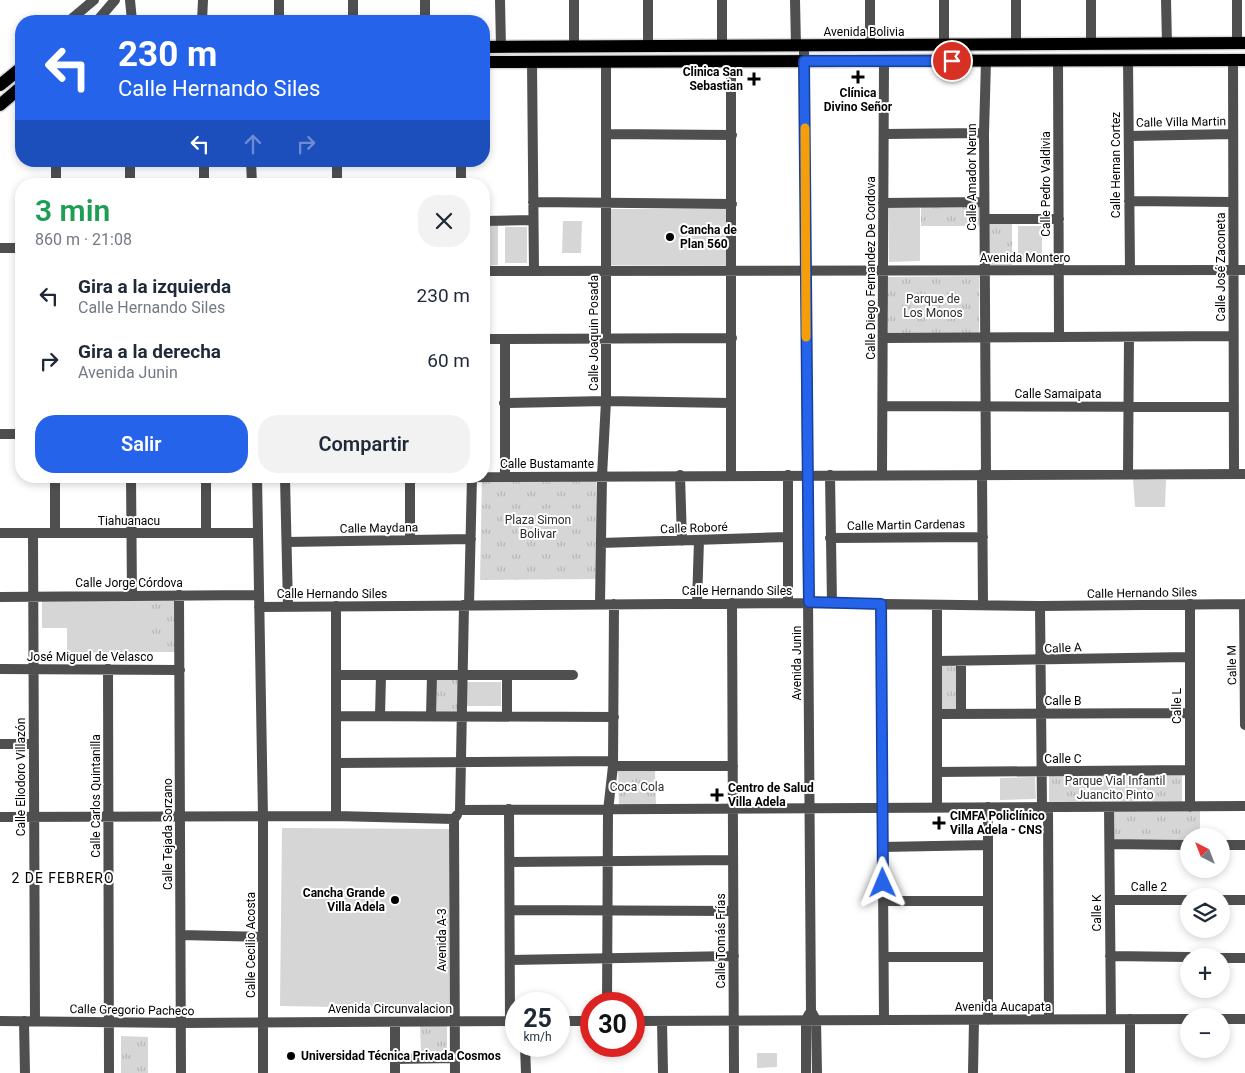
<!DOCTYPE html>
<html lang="es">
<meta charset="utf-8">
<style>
:root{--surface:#fff;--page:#f2f2f3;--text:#1f2937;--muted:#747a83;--accent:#2563eb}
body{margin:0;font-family:Roboto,sans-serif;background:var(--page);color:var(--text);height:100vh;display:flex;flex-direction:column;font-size:19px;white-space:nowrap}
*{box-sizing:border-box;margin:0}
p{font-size:16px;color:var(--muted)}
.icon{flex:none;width:28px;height:28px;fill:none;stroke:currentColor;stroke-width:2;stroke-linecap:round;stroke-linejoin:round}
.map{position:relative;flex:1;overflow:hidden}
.sheet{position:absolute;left:15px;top:178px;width:475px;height:305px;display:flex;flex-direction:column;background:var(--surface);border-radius:20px;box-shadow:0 2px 8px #0003}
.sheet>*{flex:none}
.top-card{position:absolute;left:15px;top:15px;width:475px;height:152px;border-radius:20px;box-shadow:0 2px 8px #0003;background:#2563eb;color:#fff;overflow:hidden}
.needle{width:32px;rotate:318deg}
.fabs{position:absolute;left:1180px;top:828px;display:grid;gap:10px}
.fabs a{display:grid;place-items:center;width:50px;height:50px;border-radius:50%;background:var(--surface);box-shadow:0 2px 8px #0003;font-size:25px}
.speed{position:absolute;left:505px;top:992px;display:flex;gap:10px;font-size:25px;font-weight:700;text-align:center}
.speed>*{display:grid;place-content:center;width:65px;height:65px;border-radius:50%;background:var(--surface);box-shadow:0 2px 8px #0003;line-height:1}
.speed small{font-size:12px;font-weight:400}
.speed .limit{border:8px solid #d22;background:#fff;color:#111}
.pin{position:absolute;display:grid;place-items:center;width:42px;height:42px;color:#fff;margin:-21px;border:2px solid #fff;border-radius:50%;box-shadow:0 1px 5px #0007}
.me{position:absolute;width:55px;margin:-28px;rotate:359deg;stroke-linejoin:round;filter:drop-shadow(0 0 4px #0008)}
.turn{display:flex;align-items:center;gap:18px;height:105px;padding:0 20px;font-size:22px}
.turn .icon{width:65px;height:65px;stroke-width:2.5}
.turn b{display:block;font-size:35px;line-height:42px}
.lanes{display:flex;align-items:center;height:48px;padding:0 20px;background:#0003;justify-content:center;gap:25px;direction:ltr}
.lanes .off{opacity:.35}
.round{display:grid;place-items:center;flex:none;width:52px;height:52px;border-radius:20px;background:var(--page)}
.overview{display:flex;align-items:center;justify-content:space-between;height:85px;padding:0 20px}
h1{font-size:30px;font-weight:600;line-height:38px;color:#1e9e55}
.action{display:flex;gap:10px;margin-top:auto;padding:10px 20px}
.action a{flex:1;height:58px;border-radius:20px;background:var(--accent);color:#fff;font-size:20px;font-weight:600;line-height:58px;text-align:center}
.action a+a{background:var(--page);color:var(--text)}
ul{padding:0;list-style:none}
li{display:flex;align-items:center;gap:15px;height:65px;padding:0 20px}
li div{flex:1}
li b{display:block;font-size:19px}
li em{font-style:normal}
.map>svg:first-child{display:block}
</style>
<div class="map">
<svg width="1245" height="1073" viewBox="0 0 1245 1073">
<defs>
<pattern id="park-tufts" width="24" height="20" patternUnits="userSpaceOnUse" patternTransform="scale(1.25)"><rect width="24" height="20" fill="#d6d6d6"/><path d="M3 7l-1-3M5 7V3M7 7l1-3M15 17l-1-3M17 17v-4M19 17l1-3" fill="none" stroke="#b6b6b6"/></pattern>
</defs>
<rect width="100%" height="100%" fill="#fff"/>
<path fill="#d6d6d6" d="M889 208H920V261L889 262Z
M611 209H728V265H611Z
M563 221H582L581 253H562Z
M484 224H498V265L484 266Z
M1018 226H1042V261L1018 262Z
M505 227H527V263H505Z
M1133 479 1166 480 1165 507H1135Z
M148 592V652L67 653V628H42V593Z
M467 682H501V706H467Z
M1035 777 1036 799 1000 800V778Z
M282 828 449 829V1009L280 1006Z
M757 1053H777V1067L757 1068Z"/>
<path fill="url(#park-tufts)" d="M921 206H980V226H921Z
M988 223H1012V265H988Z
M979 276V334L888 335 887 277Z
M482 476H596L597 579 480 580Z
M148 592H176V652H148Z
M958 665V711L942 710V666Z
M433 677H461L460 715 433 714Z
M655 768 656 805 619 806 618 769Z
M1182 774V802H1049V775Z
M1109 811H1200V836H1189V840L1114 839Z
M447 1022V1053L421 1054 420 1024Z
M121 1036 148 1037V1073H121Z"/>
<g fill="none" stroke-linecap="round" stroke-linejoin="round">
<defs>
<path id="major" d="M484 47 1245 43
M484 62 1245 60
M0 85 21 68
M0 105 21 87"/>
</defs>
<use href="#major" stroke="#dbdbdb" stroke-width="15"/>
<path stroke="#4f4f4f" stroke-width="10" d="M130 0 132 21
M279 0V21
M425 0V21
M500 0 501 47
M574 0V47
M648 0V46
M795 0 796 46
M944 0V45
M1016 0V45
M1166 0 1167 44
M1237 0V43
M69 21 94 0
M97 21 115 0
M202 21 203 0
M353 21V0
M1091 44V0
M870 45V0
M722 46V0
M804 46 811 1011 816 1020 817 1073
M1058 60 1059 337
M1128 60 1130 270
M1233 60 1234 474
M986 61 984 133 986 474
M532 62 534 271
M606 134 732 135
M884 134 984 133
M1129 136 1233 134
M204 161V184
M251 161 252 184
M337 161V184
M461 161V184
M56 184V161
M130 184V161
M1129 201 1233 202
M533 202 732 204
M883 203 984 202
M985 219H1059
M484 221 533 220
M0 248H21
M484 271 1245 270
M883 338 1233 336
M484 339 732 338
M504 403 606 401 731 403
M883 406 1234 407
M0 434H21
M982 474 983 605
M1128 474 1129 337
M680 475 682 541
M731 475V61
M788 475V603
M830 475 832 603
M882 475 884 61
M131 476 132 596
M206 476V532
M257 476 263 817V1073
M410 476V540
M505 476V339
M257 478 1245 474
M285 478 288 606
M0 533H258
M33 533 35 1021
M55 533V476
M830 538 983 537
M287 542 471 539
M601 543 787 537
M179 595 181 1073
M0 597 259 595
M697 603 699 540
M732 603 734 1073
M600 604 602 476 606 401V61
M881 604 884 1020
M1244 604 1245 725
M469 605 472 477
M336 606V816
M1040 606 1042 807
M259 607 809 603 1040 606 1245 604
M937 661 1190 657
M0 669 180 670
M108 669 109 1073
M336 675H573
M937 714 1190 713
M961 714V661
M336 716 614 717
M380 716 381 675
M431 716 432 675
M507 716V675
M0 744H33
M337 763 613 761
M613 766H733
M937 772 1190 770
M937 807V605
M988 807V1020
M1048 807 1049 1019
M1109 807 1111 1019
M1190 807V604
M509 809 510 1021
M460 810 1245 806
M460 810 464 605
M0 817 336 816 454 819
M1110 844 1189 845
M1221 845H1245
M882 847 988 845
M510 862 733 860
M1110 900H1189
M1221 900H1245
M883 901H988
M510 910 733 911
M181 935 263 937
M1110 956 1189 957
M884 957H988
M1221 958H1245
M510 960 734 956
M607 1004 608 811 613 766 614 604
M1221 1019H1245
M0 1021 181 1023 516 1021
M24 1021 25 1073
M559 1021H591
M634 1021 1189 1019
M662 1021 663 1073
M525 1046 526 1073
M395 1059 455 1058
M395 1073V1022
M455 1073 454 819 457 815
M806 1073V1020L809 1014
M973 1073 974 1020
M1130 1073V1019"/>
<use href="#major" stroke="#000" stroke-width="12"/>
</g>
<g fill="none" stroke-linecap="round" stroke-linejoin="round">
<defs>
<path id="route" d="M883 883 881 604 809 602 804 61H952"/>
</defs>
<use href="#route" stroke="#184099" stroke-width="12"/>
<use href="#route" stroke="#2563eb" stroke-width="9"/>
<path stroke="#f59e0b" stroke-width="9" d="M805 128 806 337"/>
</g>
<g fill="#000" stroke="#fff" stroke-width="2">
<path d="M855.5 69.5h5v5h5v5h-5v5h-5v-5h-5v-5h5z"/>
<path d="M751.5 71.5h5v5h5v5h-5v5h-5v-5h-5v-5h5z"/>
<circle cx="670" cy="237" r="5"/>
<path d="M714.5 787.5h5v5h5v5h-5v5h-5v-5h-5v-5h5z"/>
<path d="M936.5 815.5h5v5h5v5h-5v5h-5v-5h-5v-5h5z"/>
<circle cx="395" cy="900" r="5"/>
<circle cx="291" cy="1056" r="5"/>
</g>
<g text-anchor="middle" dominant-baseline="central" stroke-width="4" stroke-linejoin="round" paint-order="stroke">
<g font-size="12" fill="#000" stroke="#fff">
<text x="864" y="32">Avenida Bolivia</text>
<text transform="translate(1181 122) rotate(-1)">Calle Villa Martin</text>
<text transform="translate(1116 165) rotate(-90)">Calle Hernan Cortez</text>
<text transform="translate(972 177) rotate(-90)">Calle Amador Nerun</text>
<text transform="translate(1046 184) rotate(-90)">Calle Pedro Valdivia</text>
<text x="1025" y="258">Avenida Montero</text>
<text transform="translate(1221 267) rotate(-90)">Calle José Zaconeta</text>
<text transform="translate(871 268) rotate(-90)">Calle Diego Fernandez De Cordova</text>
<text transform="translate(594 333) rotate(-90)">Calle Joaquin Posada</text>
<text x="1058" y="394">Calle Samaipata</text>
<text x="547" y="464">Calle Bustamante</text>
<text x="129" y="521">Tiahuanacu</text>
<text transform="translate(906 525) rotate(-1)">Calle Martin Cardenas</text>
<text transform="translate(379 528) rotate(-1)">Calle Maydana</text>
<text transform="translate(694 528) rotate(-2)">Calle Roboré</text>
<text x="129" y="583">Calle Jorge Córdova</text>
<text x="737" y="591">Calle Hernando Siles</text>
<text transform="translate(1142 593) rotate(-1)">Calle Hernando Siles</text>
<text x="332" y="594">Calle Hernando Siles</text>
<text transform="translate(1063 648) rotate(-2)">Calle A</text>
<text x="90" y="657">José Miguel de Velasco</text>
<text transform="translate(797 663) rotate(-90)">Avenida Junin</text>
<text transform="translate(1232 665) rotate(-91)">Calle M</text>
<text x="1063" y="701">Calle B</text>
<text transform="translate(1177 706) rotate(-90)">Calle L</text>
<text x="1063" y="759">Calle C</text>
<text transform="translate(21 777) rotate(-90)">Calle Eliodoro Villazón</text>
<text transform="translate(96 796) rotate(-90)">Calle Carlos Quintanilla</text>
<text transform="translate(168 834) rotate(-90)">Calle Tejada Sorzano</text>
<text x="1149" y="887">Calle 2</text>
<text transform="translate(1097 913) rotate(-90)">Calle K</text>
<text transform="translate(442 940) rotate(-90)">Avenida A-3</text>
<text transform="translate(721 941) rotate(-90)">Calle Tomás Frías</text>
<text transform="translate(251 945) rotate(-90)">Calle Cecilio Acosta</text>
<text x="1003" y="1007">Avenida Aucapata</text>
<text x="390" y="1009">Avenida Circunvalacion</text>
<text transform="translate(132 1010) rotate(1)">Calle Gregorio Pacheco</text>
</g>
<g font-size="12" font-weight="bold" fill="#000" stroke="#fff" text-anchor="start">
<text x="743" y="72" text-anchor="end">Clinica San<tspan x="743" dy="14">Sebastian</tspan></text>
<text x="858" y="93" text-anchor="middle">Clínica<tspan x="858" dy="14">Divino Señor</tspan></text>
<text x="680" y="230">Cancha de<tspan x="680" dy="14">Plan 560</tspan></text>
<text x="728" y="788">Centro de Salud<tspan x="728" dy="14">Villa Adela</tspan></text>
<text x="950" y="816">CIMFA Policlínico<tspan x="950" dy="14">Villa Adela - CNS</tspan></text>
<text x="385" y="893" text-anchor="end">Cancha Grande<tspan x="385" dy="14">Villa Adela</tspan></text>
<text x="301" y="1056">Universidad Técnica Privada Cosmos</text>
</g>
<g font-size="12" fill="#2d2d2d" stroke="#fff">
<text x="933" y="299">Parque de<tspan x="933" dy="14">Los Monos</tspan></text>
<text x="538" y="520">Plaza Simon<tspan x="538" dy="14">Bolivar</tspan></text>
<text x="1115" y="781">Parque Vial Infantil<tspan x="1115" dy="14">Juancito Pinto</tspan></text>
<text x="637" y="787">Coca Cola</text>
</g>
<g font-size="14" letter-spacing="1" fill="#000" stroke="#fff">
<text x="63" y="878">2 DE FEBRERO</text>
</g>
</g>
</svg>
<div class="fabs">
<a><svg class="needle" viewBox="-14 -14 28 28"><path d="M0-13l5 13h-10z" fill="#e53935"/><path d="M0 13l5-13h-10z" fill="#747a83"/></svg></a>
<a><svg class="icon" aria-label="layers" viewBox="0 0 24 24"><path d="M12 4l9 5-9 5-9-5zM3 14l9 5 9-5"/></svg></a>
<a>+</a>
<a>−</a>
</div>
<div class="speed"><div>25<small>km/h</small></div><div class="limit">30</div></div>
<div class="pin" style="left:952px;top:61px;background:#d93025"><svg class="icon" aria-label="arrive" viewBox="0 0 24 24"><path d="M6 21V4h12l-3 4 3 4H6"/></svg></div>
<svg class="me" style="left:883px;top:883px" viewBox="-20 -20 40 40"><path d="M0-17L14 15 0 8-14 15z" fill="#2563eb" stroke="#fff" stroke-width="4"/></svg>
<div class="top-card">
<div class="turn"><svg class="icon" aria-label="left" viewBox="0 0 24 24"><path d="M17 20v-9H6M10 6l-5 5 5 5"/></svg><div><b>230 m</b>Calle Hernando Siles</div></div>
<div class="lanes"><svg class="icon" aria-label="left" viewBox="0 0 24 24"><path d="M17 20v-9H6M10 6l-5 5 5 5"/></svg><svg class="icon off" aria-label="ahead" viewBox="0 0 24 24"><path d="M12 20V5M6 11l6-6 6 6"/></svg><svg class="icon off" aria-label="right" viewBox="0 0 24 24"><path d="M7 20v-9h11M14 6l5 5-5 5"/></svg></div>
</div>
<section class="sheet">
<div class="overview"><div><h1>3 min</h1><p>860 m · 21:08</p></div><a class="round"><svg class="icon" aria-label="close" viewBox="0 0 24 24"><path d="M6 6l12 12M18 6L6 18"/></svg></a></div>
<ul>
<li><svg class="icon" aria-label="left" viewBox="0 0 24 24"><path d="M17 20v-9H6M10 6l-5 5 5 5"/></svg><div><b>Gira a la izquierda</b><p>Calle Hernando Siles</p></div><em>230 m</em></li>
<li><svg class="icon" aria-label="right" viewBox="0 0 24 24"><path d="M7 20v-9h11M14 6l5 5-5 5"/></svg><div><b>Gira a la derecha</b><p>Avenida Junin</p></div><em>60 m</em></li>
</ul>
<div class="action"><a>Salir</a><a>Compartir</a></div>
</section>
</div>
